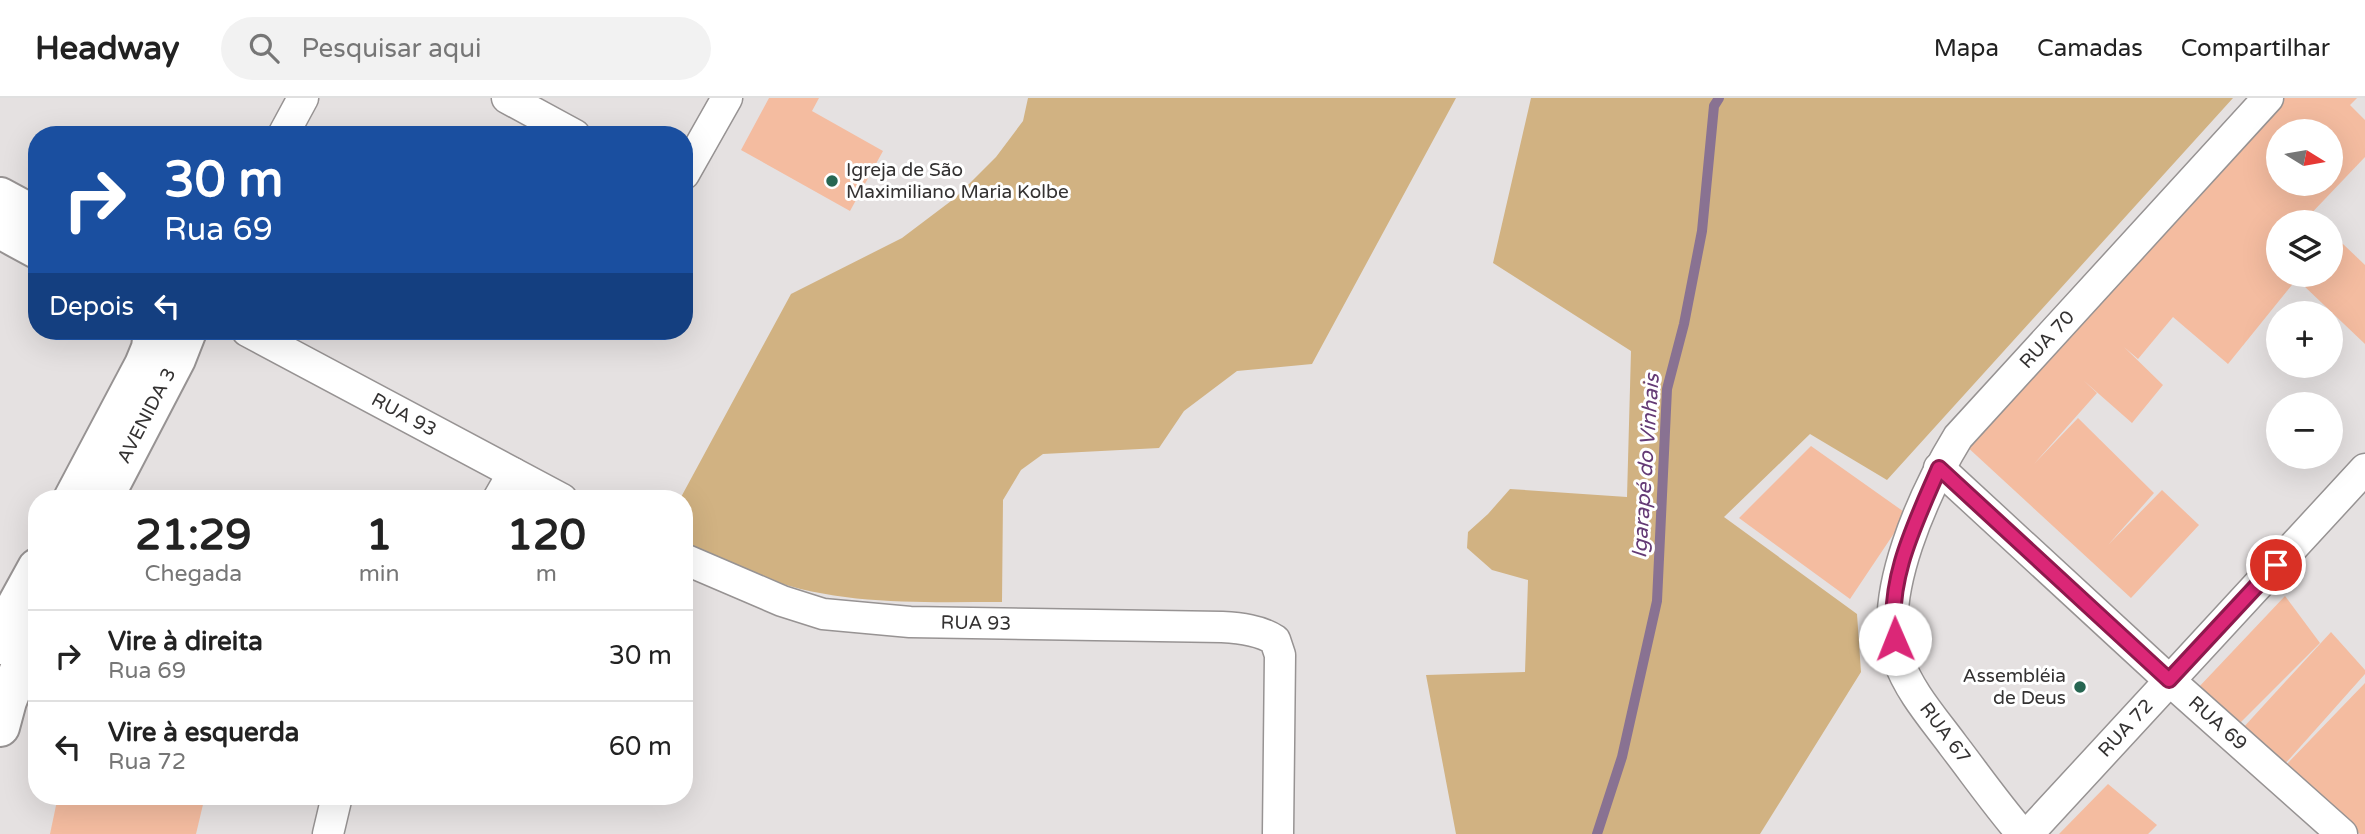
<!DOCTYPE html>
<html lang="pt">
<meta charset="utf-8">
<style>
:root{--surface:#fff;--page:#f2f2f2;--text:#222;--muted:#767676;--line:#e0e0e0}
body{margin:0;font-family:"Varela Round",sans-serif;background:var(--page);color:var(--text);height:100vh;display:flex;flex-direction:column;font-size:26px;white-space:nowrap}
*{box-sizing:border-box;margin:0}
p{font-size:23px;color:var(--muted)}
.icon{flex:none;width:38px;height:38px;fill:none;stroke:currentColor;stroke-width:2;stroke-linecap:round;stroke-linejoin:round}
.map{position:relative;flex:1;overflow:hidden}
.panel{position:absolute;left:28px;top:392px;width:665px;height:315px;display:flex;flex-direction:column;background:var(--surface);border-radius:28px;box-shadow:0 7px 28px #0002}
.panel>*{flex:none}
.hud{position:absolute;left:28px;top:28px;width:665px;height:214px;border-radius:28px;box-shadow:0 7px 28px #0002;background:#1a4fa0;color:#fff;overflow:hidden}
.needle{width:46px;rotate:101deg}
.controls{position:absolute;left:2266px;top:21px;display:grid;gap:14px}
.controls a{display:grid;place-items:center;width:77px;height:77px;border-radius:50%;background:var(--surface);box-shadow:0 7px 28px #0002;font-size:35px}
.pin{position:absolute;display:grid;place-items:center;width:60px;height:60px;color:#fff;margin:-30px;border:4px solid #fff;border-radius:50%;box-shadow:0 2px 7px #0007}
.me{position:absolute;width:77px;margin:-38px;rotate:359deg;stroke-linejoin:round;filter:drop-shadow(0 0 5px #0008)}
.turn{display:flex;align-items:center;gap:24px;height:147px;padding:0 21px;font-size:32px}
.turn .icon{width:91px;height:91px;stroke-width:2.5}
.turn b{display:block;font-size:49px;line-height:60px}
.then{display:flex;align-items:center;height:66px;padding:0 21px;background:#0003;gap:14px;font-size:26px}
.eta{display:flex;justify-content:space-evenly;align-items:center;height:119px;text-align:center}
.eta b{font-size:42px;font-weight:800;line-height:49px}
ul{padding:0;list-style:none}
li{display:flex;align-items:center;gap:21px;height:91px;padding:0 21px;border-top:2px solid var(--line)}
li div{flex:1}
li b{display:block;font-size:26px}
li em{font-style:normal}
header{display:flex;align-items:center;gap:42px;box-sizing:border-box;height:98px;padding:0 35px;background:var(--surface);border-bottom:2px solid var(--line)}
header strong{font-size:33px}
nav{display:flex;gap:38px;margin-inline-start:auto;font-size:24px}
.search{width:490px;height:63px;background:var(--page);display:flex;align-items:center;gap:18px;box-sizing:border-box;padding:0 24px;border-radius:38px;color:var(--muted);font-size:26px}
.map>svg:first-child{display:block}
</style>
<header>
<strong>Headway</strong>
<div class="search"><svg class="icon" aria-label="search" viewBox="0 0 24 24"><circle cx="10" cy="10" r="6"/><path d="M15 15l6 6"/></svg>Pesquisar aqui</div>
<nav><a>Mapa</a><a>Camadas</a><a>Compartilhar</a></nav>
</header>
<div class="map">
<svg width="2365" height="736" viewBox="0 0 2365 736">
<rect width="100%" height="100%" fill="#e5e1e1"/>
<path fill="#d1b282" d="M1028 0H1456L1312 266 1237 273 1184 313 1159 350 1043 356 1021 372 1003 402 1002 504C924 504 842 508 768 481 740 471 712 457 684 446V401H680L791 196 902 140 955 100 996 59 1023 23Z
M1531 0H2233L1887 382 1810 336 1724 419 1857 516 1861 574 1760 736H1456L1426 577 1525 574 1528 482 1492 472 1467 450 1468 434 1488 416 1510 391 1627 399 1631 253 1493 165Z"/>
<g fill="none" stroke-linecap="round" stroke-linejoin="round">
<path stroke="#897292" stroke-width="10" d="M1597 736 1622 659 1657 503 1667 291 1684 226 1702 133 1714 8 1719 0"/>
</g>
<path fill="#f4bca0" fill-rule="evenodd" d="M769 0H819L812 13 883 53 850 113 741 52Z
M2283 0H2357L2350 7 2365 22V59L2304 123 2306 124H2278V177H2331V141L2343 146 2365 167V246L2303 187 2300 177 2228 266 2173 219 2138 261 2124 249 2163 287 2132 325 2083 282 2097 295 2034 366 2078 320 2154 395 2108 447 2162 392 2199 427 2131 500 1964 346ZM2278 33H2331V86H2278Z
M1811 348 1907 416 1850 501 1739 420Z
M2285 498 2320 545 2238 627 2197 591Z
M2331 534 2365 572V576L2283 668 2242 631Z
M2365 585V736H2360L2284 669Z
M2108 686 2157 727 2148 736H2059Z
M58 698H205L196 736H50Z"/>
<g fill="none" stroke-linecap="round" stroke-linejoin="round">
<defs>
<g id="street">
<path d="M507 0 575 37"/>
<path d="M283 37 303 0"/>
<path d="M684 76 727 0"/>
<path id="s1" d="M247 233 562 401"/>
<path id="s2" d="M1939 370 2169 582 2342 736"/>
<path d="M498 401 513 375"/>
<path id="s3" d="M684 461 782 503 823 516 910 524 1222 529C1240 530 1260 532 1275 542L1280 557 1278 736"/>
<path d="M328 736 337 698"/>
<path id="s4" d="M2022 736C1997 707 1976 677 1953 647 1933 620 1909 593 1898 561 1876 498 1925 393 1958 339L2268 0"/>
<path id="s5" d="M2028 736 2365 371"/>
</g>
<g id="secondary">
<path d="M0 99 37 119"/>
<path d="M0 131 37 151"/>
<path d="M73 401 144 267 151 250 153 233"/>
<path id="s6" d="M103 401 176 261 187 233"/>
<path d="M0 547 8 523 37 470"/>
<path d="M0 629 7 603 37 527"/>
</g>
</defs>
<use href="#street" stroke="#979393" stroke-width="33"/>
<use href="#secondary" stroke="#979393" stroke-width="42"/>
<use href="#street" stroke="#fff" stroke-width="30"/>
<use href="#secondary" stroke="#fff" stroke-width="38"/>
</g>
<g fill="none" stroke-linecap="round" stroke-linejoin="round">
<defs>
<path id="route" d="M1895 541C1886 482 1916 424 1939 370L2169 582 2276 467"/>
</defs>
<use href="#route" stroke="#8e194d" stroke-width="18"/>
<use href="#route" stroke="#db2777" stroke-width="12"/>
</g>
<g fill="#276652" stroke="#fff" stroke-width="2.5">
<circle cx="832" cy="83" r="7"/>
<circle cx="2080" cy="589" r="7"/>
</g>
<g text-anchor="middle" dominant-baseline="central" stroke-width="6" stroke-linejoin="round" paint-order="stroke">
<g font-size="19" fill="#343232" stroke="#fff" text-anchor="start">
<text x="846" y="72">Igreja de São<tspan x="846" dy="22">Maximiliano Maria Kolbe</tspan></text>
<text x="2066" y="578" text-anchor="end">Assembléia<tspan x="2066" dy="22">de Deus</tspan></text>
</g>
<g font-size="19" fill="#343232" stroke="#fff">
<text stroke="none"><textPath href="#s4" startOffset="583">RUA 70</textPath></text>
<text stroke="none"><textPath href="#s1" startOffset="178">RUA 93</textPath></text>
<text stroke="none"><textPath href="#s6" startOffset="94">AVENIDA 3</textPath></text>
<text stroke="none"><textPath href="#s3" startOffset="303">RUA 93</textPath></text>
<text stroke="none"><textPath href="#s2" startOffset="378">RUA 69</textPath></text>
<text stroke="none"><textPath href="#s5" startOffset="144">RUA 72</textPath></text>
<text transform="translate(1945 635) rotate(53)">RUA 67</text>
</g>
<g font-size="21" font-style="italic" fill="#643a75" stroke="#fff">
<text transform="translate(1646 368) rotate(-86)">Igarapé do Vinhais</text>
</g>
</g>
</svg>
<div class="controls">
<a><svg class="needle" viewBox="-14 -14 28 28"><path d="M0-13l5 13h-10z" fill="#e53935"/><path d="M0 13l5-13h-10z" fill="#767676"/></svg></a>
<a><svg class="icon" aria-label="layers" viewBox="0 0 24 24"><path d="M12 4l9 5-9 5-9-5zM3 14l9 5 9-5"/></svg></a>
<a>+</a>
<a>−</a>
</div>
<div class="pin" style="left:2276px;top:467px;background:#d93025"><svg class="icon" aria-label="arrive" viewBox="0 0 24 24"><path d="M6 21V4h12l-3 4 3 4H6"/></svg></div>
<svg class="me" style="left:1895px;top:541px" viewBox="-20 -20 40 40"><circle r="19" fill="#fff"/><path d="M0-13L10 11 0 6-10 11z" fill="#db2777"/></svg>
<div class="hud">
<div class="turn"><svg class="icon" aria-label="right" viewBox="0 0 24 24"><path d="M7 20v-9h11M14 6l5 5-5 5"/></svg><div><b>30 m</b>Rua 69</div></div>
<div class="then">Depois<svg class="icon" aria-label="left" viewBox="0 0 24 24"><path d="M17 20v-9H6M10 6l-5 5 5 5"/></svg></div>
</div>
<section class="panel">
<div class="eta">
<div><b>21:29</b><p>Chegada</p></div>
<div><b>1</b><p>min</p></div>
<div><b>120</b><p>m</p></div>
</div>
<ul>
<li><svg class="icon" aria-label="right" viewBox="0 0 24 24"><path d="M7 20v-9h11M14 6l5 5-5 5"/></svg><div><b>Vire à direita</b><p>Rua 69</p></div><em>30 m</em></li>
<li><svg class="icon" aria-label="left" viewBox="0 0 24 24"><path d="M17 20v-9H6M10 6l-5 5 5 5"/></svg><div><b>Vire à esquerda</b><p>Rua 72</p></div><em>60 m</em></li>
</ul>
</section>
</div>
